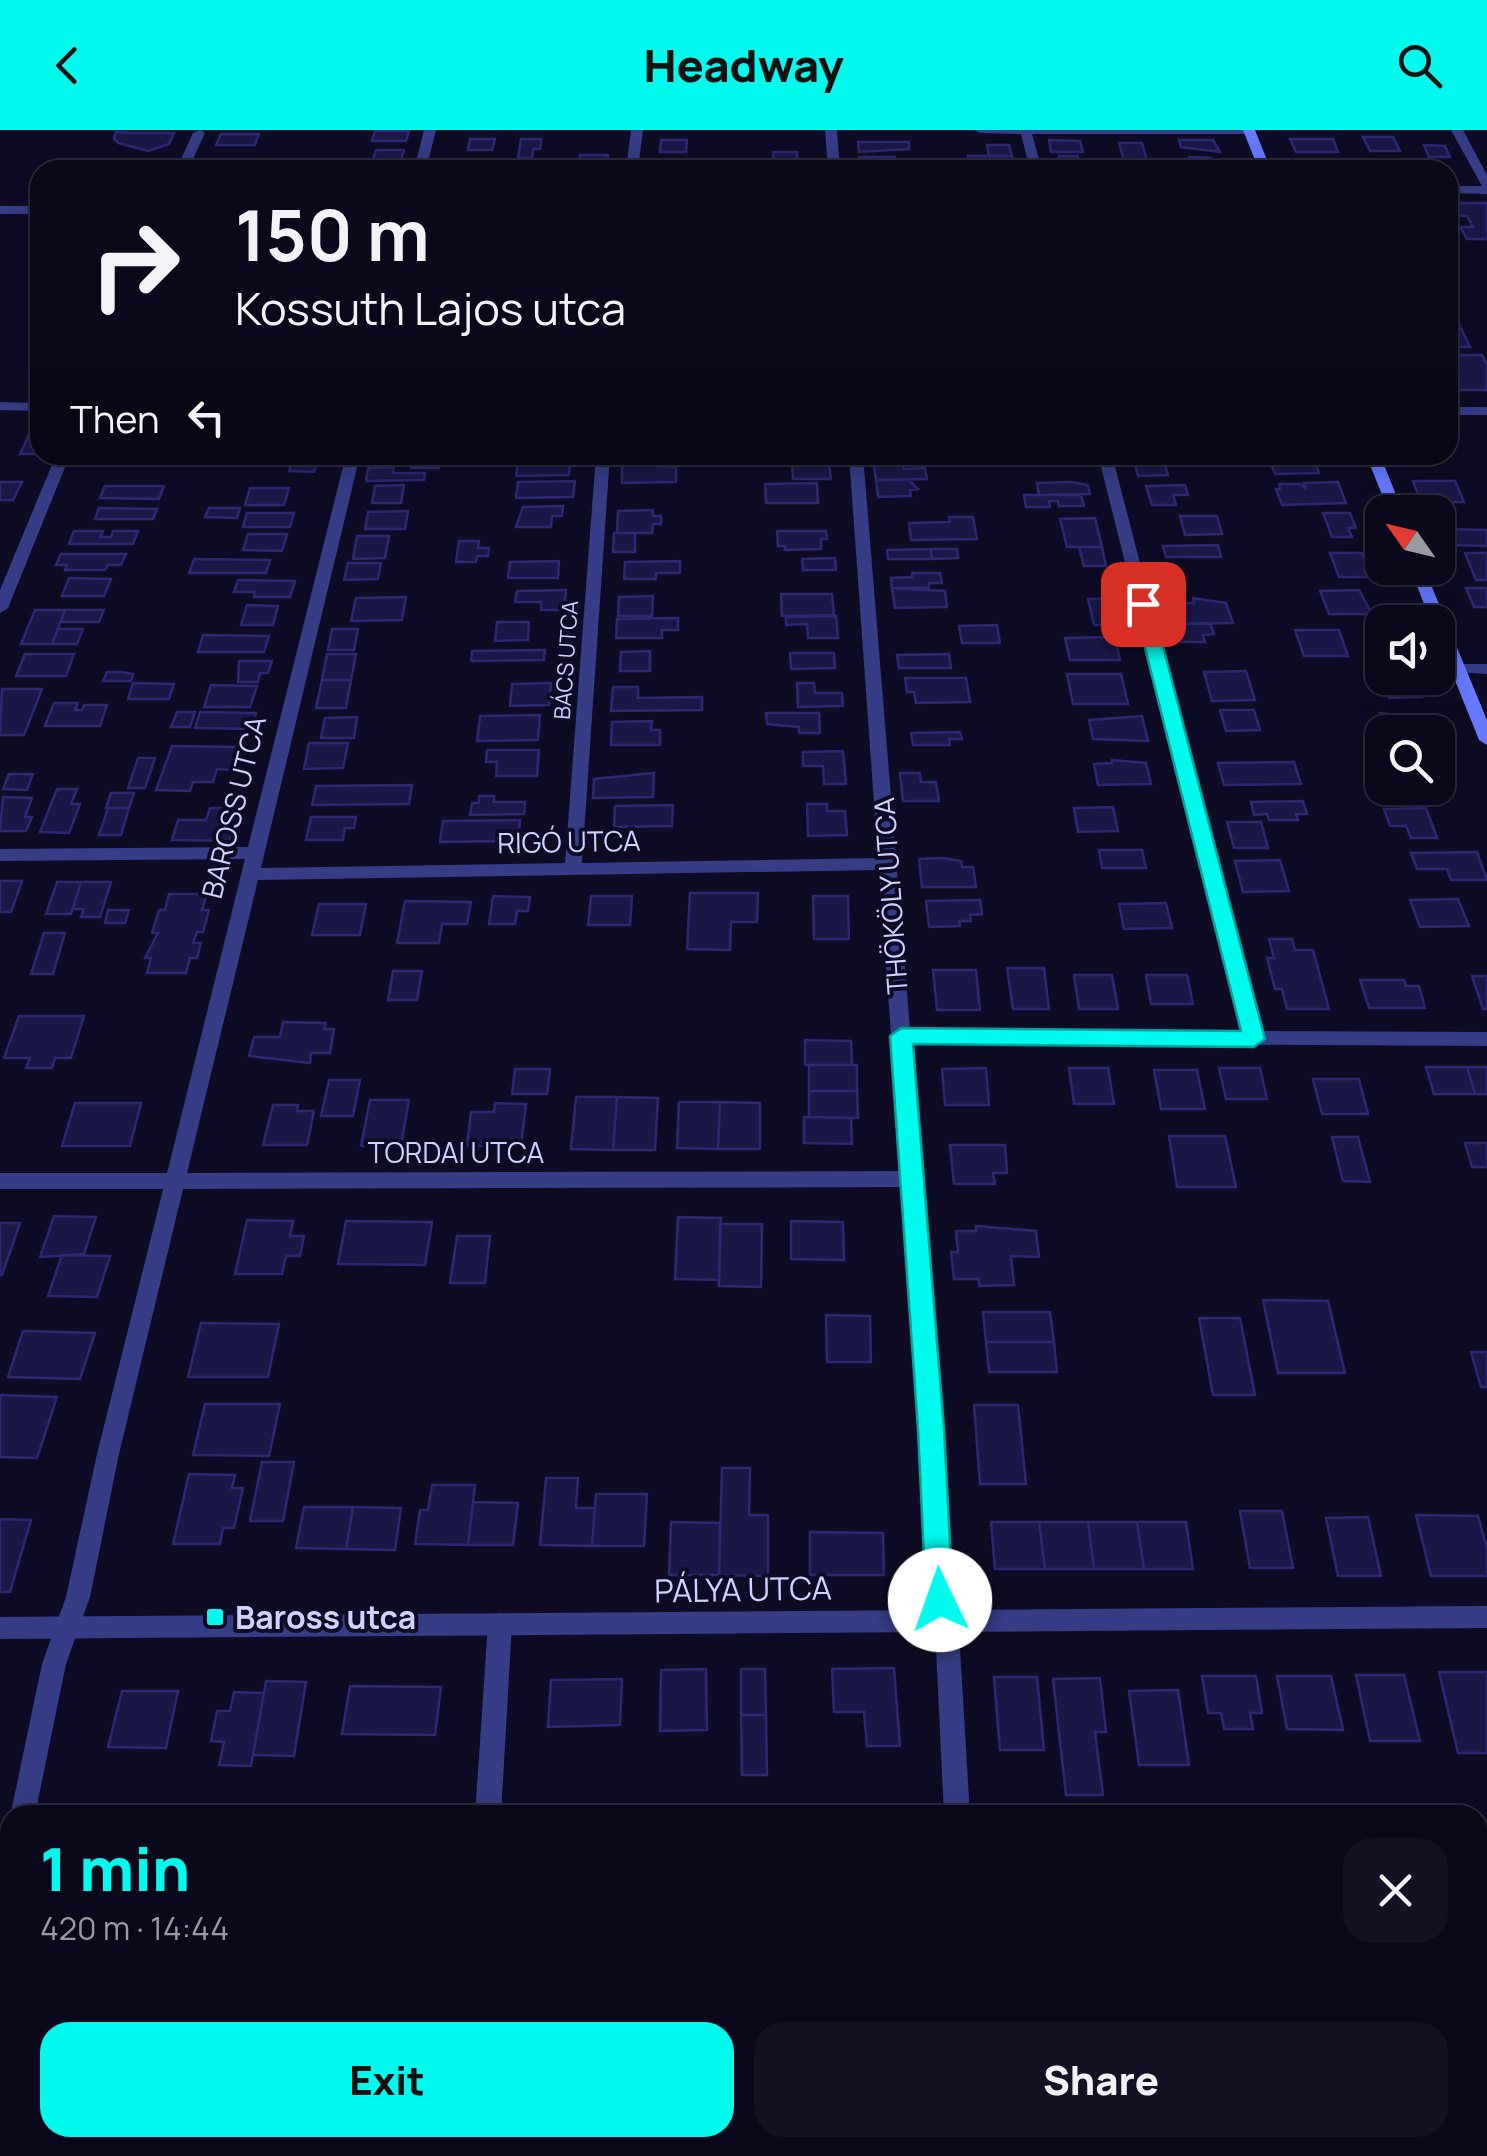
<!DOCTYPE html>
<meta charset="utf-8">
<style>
:root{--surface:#0a091b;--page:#131224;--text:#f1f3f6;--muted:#999aa3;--line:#2a2a3a;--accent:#00faee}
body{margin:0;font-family:Manrope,sans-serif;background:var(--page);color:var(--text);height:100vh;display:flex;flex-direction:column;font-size:38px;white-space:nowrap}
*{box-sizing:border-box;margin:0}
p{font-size:32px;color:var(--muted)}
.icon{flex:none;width:55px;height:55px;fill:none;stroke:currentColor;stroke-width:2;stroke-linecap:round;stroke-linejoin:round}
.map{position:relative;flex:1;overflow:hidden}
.sheet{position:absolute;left:0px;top:1675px;width:1488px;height:352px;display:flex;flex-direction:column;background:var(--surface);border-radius:30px 30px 0 0;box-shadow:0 5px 25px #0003,0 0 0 2px var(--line)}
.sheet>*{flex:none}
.banner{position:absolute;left:30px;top:30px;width:1428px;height:305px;border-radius:30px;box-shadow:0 5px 25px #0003,0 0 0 2px var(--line);background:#0a091b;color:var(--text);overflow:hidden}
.needle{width:65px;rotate:304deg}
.fabs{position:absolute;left:1365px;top:365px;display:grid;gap:20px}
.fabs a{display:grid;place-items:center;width:90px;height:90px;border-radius:20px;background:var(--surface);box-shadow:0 5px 25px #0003,0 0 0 2px var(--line);font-size:50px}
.pin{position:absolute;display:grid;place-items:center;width:85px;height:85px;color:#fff;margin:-42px;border-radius:20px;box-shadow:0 5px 15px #0006}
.me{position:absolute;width:110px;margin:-55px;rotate:357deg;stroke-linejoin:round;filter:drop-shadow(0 0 8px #0008)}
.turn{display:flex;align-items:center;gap:35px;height:210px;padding:0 40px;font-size:45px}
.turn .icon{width:130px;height:130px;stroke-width:2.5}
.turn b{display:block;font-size:70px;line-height:85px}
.then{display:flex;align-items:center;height:95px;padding:0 40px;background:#0003;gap:20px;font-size:38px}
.round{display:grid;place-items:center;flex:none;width:105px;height:105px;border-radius:30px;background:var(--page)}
.overview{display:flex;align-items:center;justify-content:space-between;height:170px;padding:0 40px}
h1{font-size:60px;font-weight:800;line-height:75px;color:var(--accent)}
.button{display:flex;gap:20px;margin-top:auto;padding:20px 40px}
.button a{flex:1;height:115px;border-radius:30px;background:var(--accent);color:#111;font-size:40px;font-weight:800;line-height:115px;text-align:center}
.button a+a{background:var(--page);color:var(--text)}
header{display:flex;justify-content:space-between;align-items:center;height:130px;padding:0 40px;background:var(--accent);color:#111;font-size:45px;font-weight:800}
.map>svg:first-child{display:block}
</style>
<header><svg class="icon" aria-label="back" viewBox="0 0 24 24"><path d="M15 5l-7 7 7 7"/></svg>Headway<svg class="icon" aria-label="search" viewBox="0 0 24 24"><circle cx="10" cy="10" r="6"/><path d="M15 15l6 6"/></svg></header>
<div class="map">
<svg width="1487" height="2026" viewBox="0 0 1487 2026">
<rect width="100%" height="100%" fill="#0d0c24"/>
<path fill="#1a1746" stroke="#2c2873" stroke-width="2.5" d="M375 1H409L406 11H372Z
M116 2 133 3H174L169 14 148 21 118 13 114 8Z
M221 4H259L255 15H216Z
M1363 7H1393L1400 21H1370Z
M470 9H495L492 20H468Z
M521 9H541L540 19H533L532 28H518Z
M1290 9H1333L1338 22H1296Z
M661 10H687L686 22H660Z
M1049 10 1080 11 1083 22H1051Z
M1179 10H1213L1220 22 1181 17Z
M858 12H909V19L859 22Z
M1119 13H1142L1148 34H1125Z
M987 15H1009L1012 26H989Z
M1424 15 1445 16 1450 27H1429Z
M376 20H404L401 30H373Z
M773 22H797V36H774Z
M580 25H608L607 35H578Z
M968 26H1012L1014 36H970Z
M1059 26H1078L1081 40H1061Z
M859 27H895V34L860 37Z
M1189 27 1212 28 1216 39H1192Z
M518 28H532L530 36H556V40H521L516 37Z
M717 30H753V40H717Z
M341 31H401L399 40H380L381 37H339Z
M1293 32H1322L1326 40H1296Z
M1449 73H1487V109H1467L1460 97H1473L1467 86H1456Z
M1448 190H1457L1470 217H1448Z
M1448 225H1482L1487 235V260H1448Z
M33 296H40L37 324H20Z
M295 325H320L314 342 289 341Z
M1030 325H1078L1079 329 1044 334V329H1031Z
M1138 325H1162L1168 345 1138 346 1133 328Z
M412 327H440L439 338H411Z
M818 329 829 332 831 349H793L792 330Z
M1269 329H1284L1286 335H1316L1319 343 1275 344Z
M570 330 569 345 516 346 518 331Z
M622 334 676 337V352L622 353Z
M903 335 904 339 925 338 927 349 876 350 874 336Z
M394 337 393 343H425L424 350 366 351 368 338Z
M876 350H909L918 359 910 360 911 366 878 367Z
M575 351 573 367 516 368 518 352Z
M1413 351H1455L1464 372H1421Z
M0 352H22L13 370H0Z
M1071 352 1088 355 1090 364 1039 365 1037 353Z
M1338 352 1346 373 1282 375 1276 359H1280L1279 354H1301L1306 359 1304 353Z
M817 353 818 373H766L765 354Z
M404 355 401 373H372L375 356Z
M1185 355 1188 365H1173L1176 375H1152L1146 356Z
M105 356H164L159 369 100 368Z
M250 358H289L284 375H245Z
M1024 365H1081L1084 376H1059L1058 371H1049L1050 377H1026Z
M563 376 562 386H552L551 397H516L523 377Z
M99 378 157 379 153 389H95Z
M209 378H240L237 388 205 387Z
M653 380V386H661V394H653L652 403H617L618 381Z
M408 381 405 399H365L368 382Z
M247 383H294L290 397H243Z
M1323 383H1350L1356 398H1348L1352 407H1332Z
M1180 386H1217L1222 404 1185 405Z
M949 387H973L977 409 911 410 909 393 950 392Z
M1095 388 1102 417H1067L1060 389Z
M1447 399 1487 400V416L1452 415Z
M74 401H103L100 407H111L113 401H138L133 414H69Z
M777 401H826L827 409H821V419L785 420V416H778Z
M614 403H635V422H613Z
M248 404H287L282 421 243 420Z
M357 406H389L385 428 353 429Z
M459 411H479L478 418H489L488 426H477L476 432H456Z
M1218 415 1221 427H1166L1163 416Z
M1079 417H1102L1106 436H1084Z
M931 419H957L958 428 932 429Z
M931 419 932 429H888L887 420Z
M1330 423H1362L1371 447H1339Z
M1465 423H1487V450H1476Z
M61 424H126L121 435H108L105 440H65L67 435H56Z
M835 428 836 440H803L802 429Z
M194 429 270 430 266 443H189Z
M559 431 558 448H508L510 432Z
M680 431V443H656V449H624L625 432Z
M348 433H381L378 449 344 450Z
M912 443H940L942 453H929V458H892L891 448 912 447Z
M69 448 111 449 104 466H62Z
M238 450 295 451 290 467H254L255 462H234Z
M892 458 945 461 947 477 895 478Z
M1466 458H1487V477H1474Z
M566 460 564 480H541V472H515L517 461Z
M1359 460 1372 484H1329L1320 461Z
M781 464H832L834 485 782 486Z
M653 466 652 486H618L619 467Z
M406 467 402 490 351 491 356 468Z
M1119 468 1125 495H1094L1088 469Z
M1193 468 1226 473 1233 493 1186 494 1181 473H1194Z
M247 475 278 476 273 495H241Z
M35 480H65L52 514H21Z
M65 480H104L99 492H61Z
M836 486 838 508H808L807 494 786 495V487Z
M678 488V500H662V508H616L617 489Z
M497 492H529L528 510 495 511Z
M1210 493 1214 504 1203 505 1205 512H1181L1176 494Z
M997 495 1000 513H962L959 496Z
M58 499H83L77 514H52Z
M332 499H358L354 520H328Z
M1295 500H1339L1348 526H1304Z
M203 505 269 506 264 522H198Z
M1115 507 1120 530H1070L1065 508Z
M545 520 544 530 471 531 472 521Z
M650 521V541H620L621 522Z
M790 523H834L835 538 791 539Z
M25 524H74L66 546H16Z
M327 524H356L351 550H322Z
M949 524 951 538H899L897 525Z
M239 531H272L268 543H260L258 552H238Z
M1382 539V548L1419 549 1422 567 1389 568 1379 540Z
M1246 541 1255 570 1212 571 1204 542Z
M107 542H121L133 544 131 551H103Z
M1067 544H1121L1128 574H1073Z
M905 548H966L970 572 916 573 914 562H907Z
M322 550H351L346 578H316Z
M133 553 174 554 169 569H128Z
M551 553 549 575 510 576 512 554Z
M797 553H814L815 563H842L843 576 798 577Z
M211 555 257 556 250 577H204Z
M613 557H638V568L702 567V580L611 581Z
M2 559H42L24 605H0Z
M54 573H78L75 580H82L84 575H107L100 596H45Z
M1220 580H1254L1260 600 1226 601Z
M177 582H195L190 597H171Z
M200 582 256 583 252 599 195 598Z
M766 583H819L820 603H799V597L767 594Z
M1380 583 1425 589 1429 600H1387Z
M540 585 538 610 477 611 480 586Z
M1142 586 1148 611 1093 609 1089 590Z
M357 587 354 608H321L325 588Z
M652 591 651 600H660V615H611L612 592Z
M960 602 962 609H949L950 615H913L911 603Z
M309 613H348L343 638 304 639Z
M172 616 238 617 231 640 217 639 213 652H193L190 661 156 660Z
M487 620H539L537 646H496L497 632H486Z
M843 621 846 654H824L823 636H803V622Z
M138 628H155L145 658H128Z
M1112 630 1146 633 1151 654 1098 655 1094 634 1112 633Z
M1294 632 1301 654 1224 655 1218 633Z
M1371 632H1382V658H1413L1414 662H1382Z
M654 643 653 667 593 668 594 649Z
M900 643H920L921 652H936L939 671H903Z
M9 644H33L27 660 3 659Z
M412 655 409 674 312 675 316 656Z
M57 659H77L71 674H80L69 703 40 702Z
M111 663H134L129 678H106Z
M479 666H494V672H525L524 684 470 685 472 673H479Z
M3 667 32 668 25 687H32L26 701H0Z
M1303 671 1307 684H1296L1298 690H1269L1267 684 1254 685 1251 672Z
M807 674H827V681H845L847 705 808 706Z
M673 675 672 696 614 697 615 676Z
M1113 677 1118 701 1078 702 1074 678Z
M108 678H129L121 705H99Z
M210 678H240L230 711 172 710 178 690H206Z
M1426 678 1437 708H1411L1406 696H1390L1384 679Z
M311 687H356L354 698H345L343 710H306Z
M520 690 519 711 440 712 443 691Z
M1227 692H1261L1268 718H1234Z
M1099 720H1142L1146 738H1102Z
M1477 722 1487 750H1451L1447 739H1417L1411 723Z
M943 728 961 731 962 737H973L976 757H922L919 729Z
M1280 730 1289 761 1243 762 1235 731Z
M0 751H22L11 782H0Z
M57 752H81L71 784H46Z
M81 752H111L100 787H81L84 779H73Z
M690 763H758L757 792H731L730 820 687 819Z
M169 764H207L202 780H209L203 802H197L193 813H201L197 828H190L186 843H147L151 828H145L158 803H152L159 780H165Z
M493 766 530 767 528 781H517L515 794H489Z
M591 766H632L630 795H588Z
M813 766H848L849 809H814Z
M1458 769 1469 796 1420 797 1410 770Z
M980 770 982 784 970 785 971 791H959L960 796 929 797 926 771Z
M405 771 471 772 467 794H442L439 813H397Z
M1166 773 1172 798 1124 799 1119 774Z
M319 774H366L360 805H312Z
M108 780H129L125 793H105Z
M44 803H65L53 844H31Z
M1269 809H1292L1295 820H1313L1329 879H1287L1282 859H1275L1267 828H1274Z
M1007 838H1044L1049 879H1013Z
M933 840H976L980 880H937Z
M393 841H422L417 870H388Z
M1074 845H1112L1118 879H1079Z
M1146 845H1187L1193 874H1151Z
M1472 846H1487V879H1483Z
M1360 850H1404L1406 856H1419L1425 878H1369Z
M19 886H84L71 928H55L52 938H26L30 928H4Z
M283 892 326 893 324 899H334L330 923H311L310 933 249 926 254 907H280Z
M805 910 851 911 852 935H805Z
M809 935H857V961H809Z
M1426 937H1467L1475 964H1434Z
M1467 937H1487V964H1475Z
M986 938 989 975H945L942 939Z
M1069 938H1108L1114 974H1074Z
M1219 938H1260L1267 969H1226Z
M515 939H550L547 964H512Z
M1154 940H1197L1205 979H1161Z
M1313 949H1359L1368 984H1322Z
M329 950H360L353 986H321Z
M809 961H857L858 988 809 987Z
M576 967H617L613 1020 571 1019Z
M617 967 658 968 655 1020H613Z
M370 970H409L401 1016H361Z
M679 972H720L718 1019 677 1018Z
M720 972 760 973V1019H718Z
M75 973H141L130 1016H62Z
M495 973 526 974 521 1016H467L471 982H494Z
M273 975H298L297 981H314L307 1015H263Z
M804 987 851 988 852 1014 804 1013Z
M1169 1006H1225L1236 1057H1177Z
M1332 1007H1358L1370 1052 1343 1051Z
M1465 1013H1487V1037H1472Z
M950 1015H1005L1007 1043H993L995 1054H954Z
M54 1086 96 1087 84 1124 40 1127Z
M678 1087 721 1088 719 1150 675 1149Z
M247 1090 293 1091 290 1106H304L300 1126H286L282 1144H235Z
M346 1091 432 1092 425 1135 338 1134Z
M791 1091 843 1092 844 1130 791 1129Z
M0 1093H20L2 1145H0Z
M720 1094H762L761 1157 719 1156Z
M976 1096 1036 1101 1039 1127 1011 1126 1014 1155 979 1156V1149H954L951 1122H958L956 1101H976Z
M457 1106H490L485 1153H450Z
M62 1125 110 1126 97 1167 48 1166Z
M1263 1170 1328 1171 1345 1243H1278Z
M983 1182H1050L1054 1212H986Z
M826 1185 870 1186 871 1232H827Z
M1199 1188H1240L1255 1265H1213Z
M201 1193 279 1194 268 1247H188Z
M23 1201 95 1203 80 1249 8 1247Z
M986 1212H1054L1057 1242H989Z
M1471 1222H1487V1257H1481Z
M0 1265 57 1267 37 1328 0 1327Z
M205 1274H280L269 1326 193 1325Z
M974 1275H1018L1026 1354H980Z
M262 1332H294L283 1391H250Z
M722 1338H750L749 1385H768V1446L719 1445Z
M189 1344 235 1345 232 1358H243L234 1398H223L220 1414H173Z
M546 1348H578L576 1378H595L592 1416 540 1415Z
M432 1355H475L468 1415 415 1414 420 1380H428Z
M596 1364H647L644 1416H592Z
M473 1372 518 1373 513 1415H468Z
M304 1377H353L346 1419 296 1418Z
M353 1377 401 1378 395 1420 346 1419Z
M1240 1381H1282L1293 1438H1250Z
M1416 1385 1478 1386 1487 1418V1446H1431Z
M1368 1387 1381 1446H1338L1326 1388Z
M0 1389 31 1390 10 1462H0Z
M671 1392 720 1393 719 1445H669Z
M991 1392H1039L1045 1439H995Z
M1039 1392H1088L1094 1439H1045Z
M1088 1392H1137L1144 1439H1094Z
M1137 1392H1186L1193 1439H1144Z
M810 1402 883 1403 884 1445H810Z
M894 1538 900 1616H867L864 1582H834L832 1539Z
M706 1539 707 1600 660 1601 661 1540Z
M741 1539H765L766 1585H741Z
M1439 1542H1487V1623H1458Z
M1356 1545H1404L1420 1611H1370Z
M1202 1546H1256L1262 1583H1250L1253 1599H1224L1221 1583H1208Z
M1277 1546H1331L1343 1600 1287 1599Z
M994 1547H1037L1044 1620H1000Z
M1100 1548 1106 1602H1095L1103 1665H1066L1053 1549Z
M622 1549 620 1595 548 1597 551 1550Z
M266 1551 306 1552 294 1626 253 1625Z
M350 1556 441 1557 435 1605 342 1604Z
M1178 1560 1189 1635H1139L1129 1561Z
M122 1561H178L166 1618 108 1617Z
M234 1562 264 1563 251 1636 219 1635 224 1612 211 1611 217 1581H230Z
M741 1585H766L767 1645H742Z
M1478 1883H1487V1948L1478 1947Z
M22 2018H84L82 2026H20Z
M507 2018H598V2026H506Z"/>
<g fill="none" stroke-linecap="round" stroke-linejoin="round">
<path fill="#343d86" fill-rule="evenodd" d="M200 0 205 3 188 40H176L193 3Z
M424 0H436L426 40H414Z
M631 0H643L638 40H626Z
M825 0H837L840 40H828Z
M974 0H1255L1256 1 1250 4H1032L1042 40H1030L1021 4 980 3Z
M1451 0H1463L1487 45V64L1448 63V56H1482Z
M0 76H40V84H0Z
M1448 277H1487V285H1448Z
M56 325H70L8 478 0 483V460Z
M346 325H360L261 738 565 733 596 325H610L582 733 878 728 849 325H863L910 899 1242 901 1098 325H1112L1261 901 1487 902V916L911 913 942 1299 952 1470 960 1518 970 1685H944L936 1518 928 1470 902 1057 183 1059 119 1324 90 1467 66 1534 35 1685 10 1687 42 1534 66 1467 97 1324 163 1059H0V1043H167L245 729 0 731V719L248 717ZM879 740 901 1041 187 1043 258 750Z
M500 1483 509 1486 512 1494 501 1685H475L488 1494 491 1486Z
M10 1723V1788L0 1793V1728Z
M1478 1983H1487V2011H1478Z
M446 2018H474L473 2026H445Z
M961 2018H989V2026H961Z"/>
<path fill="#343d86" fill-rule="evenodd" d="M0 272 40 273V281L0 280Z
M1458 534H1487V544L1452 542 1450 539Z
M1487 1476V1498L0 1509V1487Z"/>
<path fill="#6679ff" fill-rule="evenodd" d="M1243 0H1255L1271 40H1259Z
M1366 325H1380L1403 382H1389Z
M1410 438H1424L1487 590V615L1479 610 1438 508V492H1431Z"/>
</g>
<path fill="#00faee" stroke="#00a29b" stroke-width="2.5" d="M1143 469 1152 474 1265 909 1254 917 913 914 944 1299 953 1470 949 1479 940 1483 930 1479 926 1470 918 1299 890 906 901 898 1241 901 1134 474Z"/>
<rect fill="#00faee" stroke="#0d0c24" stroke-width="4" x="205" y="1477" width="20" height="20" rx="5"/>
<g text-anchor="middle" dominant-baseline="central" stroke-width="8" stroke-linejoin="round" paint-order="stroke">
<g font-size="22" fill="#cfd1ff" stroke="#0d0c24">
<text transform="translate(566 530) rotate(-86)">BÁCS UTCA</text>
</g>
<g font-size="28" fill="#cfd1ff" stroke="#0d0c24">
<text transform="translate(233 677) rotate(-76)">BAROSS UTCA</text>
<text transform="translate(569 711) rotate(-1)">RIGÓ UTCA</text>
<text transform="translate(890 766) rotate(-94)">THÖKÖLY UTCA</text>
<text x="456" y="1022">TORDAI UTCA</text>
</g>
<g font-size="32" fill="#cfd1ff" stroke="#0d0c24">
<text transform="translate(743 1459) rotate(-1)">PÁLYA UTCA</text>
</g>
<g font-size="32" font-weight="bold" fill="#cfd1ff" stroke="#0d0c24" text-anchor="start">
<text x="235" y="1487">Baross utca</text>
</g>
</g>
</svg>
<div class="fabs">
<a><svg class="needle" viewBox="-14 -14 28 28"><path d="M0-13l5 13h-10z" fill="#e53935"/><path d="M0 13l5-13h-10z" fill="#999aa3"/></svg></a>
<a><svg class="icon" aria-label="sound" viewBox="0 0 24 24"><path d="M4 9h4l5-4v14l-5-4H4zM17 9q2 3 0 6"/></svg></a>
<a><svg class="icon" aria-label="search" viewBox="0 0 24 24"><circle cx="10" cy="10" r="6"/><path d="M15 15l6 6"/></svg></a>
</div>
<div class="pin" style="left:1143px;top:474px;background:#d93025"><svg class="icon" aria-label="arrive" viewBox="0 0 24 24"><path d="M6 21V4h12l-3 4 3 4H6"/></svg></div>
<svg class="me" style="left:940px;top:1470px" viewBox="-20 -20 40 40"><circle r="19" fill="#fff"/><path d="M0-13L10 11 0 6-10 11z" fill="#00faee"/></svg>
<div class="banner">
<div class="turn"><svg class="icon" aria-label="right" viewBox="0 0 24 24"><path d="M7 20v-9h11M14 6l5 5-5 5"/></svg><div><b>150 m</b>Kossuth Lajos utca</div></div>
<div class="then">Then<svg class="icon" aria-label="left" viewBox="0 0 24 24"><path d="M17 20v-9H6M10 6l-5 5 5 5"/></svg></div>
</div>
<section class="sheet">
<div class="overview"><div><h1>1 min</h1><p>420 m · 14:44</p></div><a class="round"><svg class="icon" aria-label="close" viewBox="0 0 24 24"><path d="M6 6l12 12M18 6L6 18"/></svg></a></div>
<div class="button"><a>Exit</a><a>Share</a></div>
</section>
</div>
